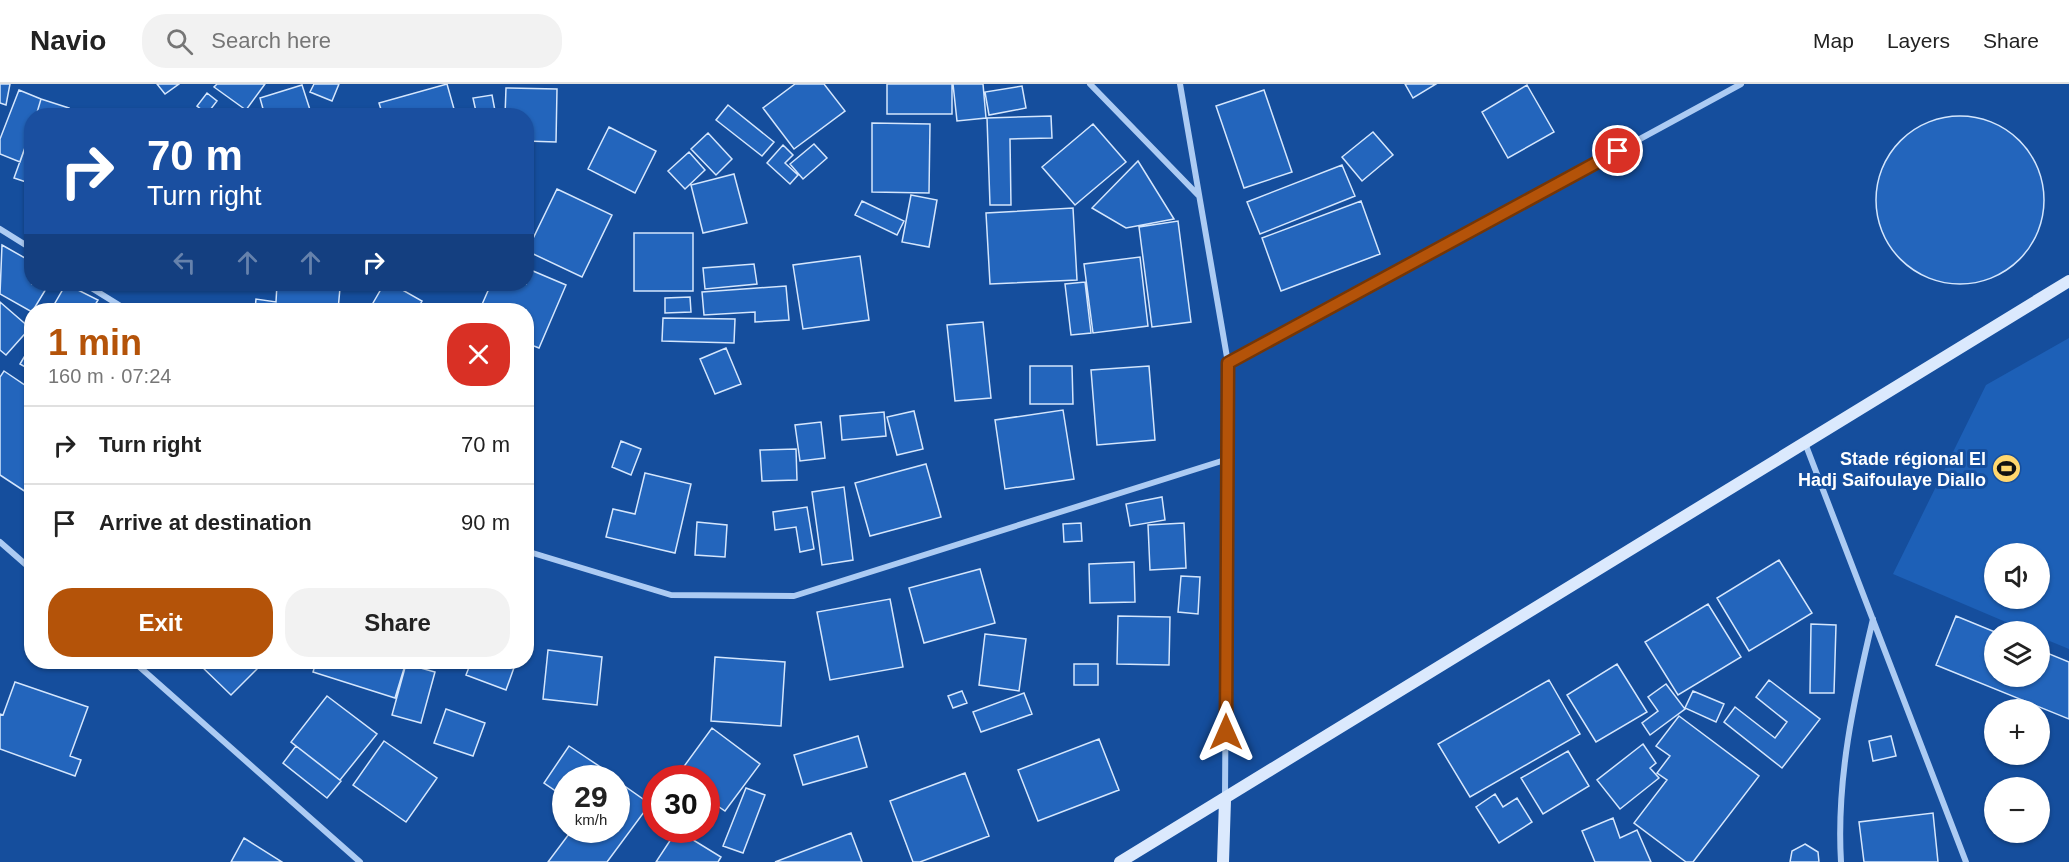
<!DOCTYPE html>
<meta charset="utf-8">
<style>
:root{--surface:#fff;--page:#f2f2f2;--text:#222;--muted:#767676;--line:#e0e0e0;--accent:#b45309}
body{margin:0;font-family:Arial,sans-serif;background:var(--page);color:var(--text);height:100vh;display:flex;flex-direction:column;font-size:22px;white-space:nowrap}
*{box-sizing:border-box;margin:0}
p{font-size:20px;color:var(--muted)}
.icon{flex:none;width:33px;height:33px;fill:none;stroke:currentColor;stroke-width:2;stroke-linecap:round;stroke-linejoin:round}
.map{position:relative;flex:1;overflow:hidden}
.details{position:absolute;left:24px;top:219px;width:510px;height:366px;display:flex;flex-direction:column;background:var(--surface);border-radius:24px;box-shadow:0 2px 4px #0004}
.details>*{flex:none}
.hud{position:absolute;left:24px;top:24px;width:510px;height:183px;border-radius:24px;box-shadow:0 2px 4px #0004;background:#1a4fa0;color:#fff;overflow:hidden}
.controls{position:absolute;left:1984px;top:459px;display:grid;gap:12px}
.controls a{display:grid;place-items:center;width:66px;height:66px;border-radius:50%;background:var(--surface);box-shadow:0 2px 4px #0004;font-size:30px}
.speed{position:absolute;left:552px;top:681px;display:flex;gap:12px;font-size:30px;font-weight:700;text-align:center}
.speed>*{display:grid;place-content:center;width:78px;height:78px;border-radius:50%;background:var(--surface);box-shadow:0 2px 4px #0004;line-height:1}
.speed small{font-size:15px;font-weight:400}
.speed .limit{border:9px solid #d22;background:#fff;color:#111}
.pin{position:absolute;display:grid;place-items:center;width:51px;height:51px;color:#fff;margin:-26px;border:3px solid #fff;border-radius:50%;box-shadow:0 2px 6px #0007}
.me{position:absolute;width:66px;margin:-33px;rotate:0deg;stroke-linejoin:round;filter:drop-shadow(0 0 4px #0008)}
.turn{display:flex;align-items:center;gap:21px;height:126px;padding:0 24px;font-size:27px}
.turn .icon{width:78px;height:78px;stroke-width:2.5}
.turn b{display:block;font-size:42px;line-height:51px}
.lanes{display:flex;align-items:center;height:57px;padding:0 24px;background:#0003;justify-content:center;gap:30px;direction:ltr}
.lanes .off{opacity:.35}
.round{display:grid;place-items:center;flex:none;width:63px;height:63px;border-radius:24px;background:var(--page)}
.overview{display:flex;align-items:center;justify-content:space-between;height:102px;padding:0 24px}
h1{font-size:36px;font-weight:700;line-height:45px;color:var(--accent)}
.primary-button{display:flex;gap:12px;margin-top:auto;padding:12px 24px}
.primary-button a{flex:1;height:69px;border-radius:24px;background:var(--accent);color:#fff;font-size:24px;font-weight:700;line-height:69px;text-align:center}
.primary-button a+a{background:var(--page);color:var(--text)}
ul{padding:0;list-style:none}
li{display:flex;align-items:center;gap:18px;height:78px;padding:0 24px;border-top:2px solid var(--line)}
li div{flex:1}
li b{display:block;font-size:22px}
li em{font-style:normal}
header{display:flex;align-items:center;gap:36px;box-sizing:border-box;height:84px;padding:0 30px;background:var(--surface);border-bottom:2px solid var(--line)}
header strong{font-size:28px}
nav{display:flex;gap:33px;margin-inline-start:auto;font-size:21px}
.search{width:420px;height:54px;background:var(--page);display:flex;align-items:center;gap:15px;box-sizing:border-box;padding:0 21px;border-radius:24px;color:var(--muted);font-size:22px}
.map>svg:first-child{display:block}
</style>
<header>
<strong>Navio</strong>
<div class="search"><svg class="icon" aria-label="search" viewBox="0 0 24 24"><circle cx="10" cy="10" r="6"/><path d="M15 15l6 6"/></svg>Search here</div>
<nav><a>Map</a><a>Layers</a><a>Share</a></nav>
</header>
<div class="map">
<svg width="2069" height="778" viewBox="0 0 2069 778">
<rect width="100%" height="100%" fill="#154e9d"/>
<path fill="#1d60b7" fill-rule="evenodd" d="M2069 254V565L2040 553V548L2027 547 1893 490 1986 301ZM1995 470H2040V514H1995Z"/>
<path fill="#2365bc" stroke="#d4e6fd" stroke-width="1.5" d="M0 0H10L6 21 0 19Z
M157 0H179L165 10Z
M217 0H265L246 26 214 3Z
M314 0H339L332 17 310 8Z
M447 0 456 32H383L379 19Z
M795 0H824L845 27 794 65 763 24Z
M887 0H952V30H887Z
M953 0H983L986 34 957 37Z
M1405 0H1436L1413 14Z
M302 1 312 32H265L260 14Z
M1527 1 1554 48 1508 74 1482 28Z
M1022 2 1026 24 989 31 985 8Z
M506 4 557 5 556 58 526 57V32H505Z
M19 6 41 15 36 32H32V44L20 78 0 70V55Z
M1264 6 1292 88 1244 104 1216 22Z
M207 9 217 17 207 30 197 22Z
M492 11 496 32H477L473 14Z
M41 15 69 24 66 32H36Z
M728 21 774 58 762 72 716 36Z
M1876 116a84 84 0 1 1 168 0a84 84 0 1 1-168 0Z
M1051 32 1052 54 1010 55 1011 121H990L987 34Z
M872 39 930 40 929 109 872 108Z
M1093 40 1126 78 1075 121 1042 83Z
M609 43 656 67 635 109 588 85Z
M32 44V100L14 94Z
M1373 48 1393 71 1362 97 1342 73Z
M708 49 732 75 716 91 691 65Z
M814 60 827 74 803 95 790 80Z
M783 61 793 71 785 79 798 91 790 100 767 79Z
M689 68 705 86 685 105 668 87Z
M1138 77 1174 135 1126 144 1092 124Z
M1342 81 1355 112 1260 150 1247 118Z
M734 90 747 139 703 149 691 101Z
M557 105 612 131 582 193 527 167Z
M911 111 937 116 929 163 902 158Z
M862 117 904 137 897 151 855 131Z
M1361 117 1380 170 1281 207 1262 154Z
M1073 124 1077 196 990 200 986 129Z
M1178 137 1191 238 1152 243 1139 143Z
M634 149H693V207H634Z
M2 161 32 178V200H49L32 228 0 210Z
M860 172 869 236 803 245 793 181Z
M1140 173 1148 242 1093 249 1084 180Z
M754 180 757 200 705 205 703 184Z
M526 184 566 201 539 264 526 259V226L480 225 491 200H526Z
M1085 198 1091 249 1071 251 1065 200Z
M66 200 98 216 92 226H51Z
M277 200 340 204 338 226H255L256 215 276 218Z
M384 200H392L422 217 417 226H369Z
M786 202 789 236 755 238V228L704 231 702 208Z
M690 213 691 228 665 229V214Z
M0 218 30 244 6 271 0 266Z
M663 234 735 235 734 259 662 257Z
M983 238 991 314 955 317 947 241Z
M726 264 741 300 715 310 700 275Z
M29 265 32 266V287L20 280Z
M1030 282H1072L1073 320H1030Z
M1149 282 1155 356 1097 361 1091 286Z
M4 287 32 306V412L0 391V293Z
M1063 326 1074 395 1005 405 995 336Z
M914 327 923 365 897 371 887 333Z
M884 328 886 352 842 356 840 332Z
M821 338 825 374 800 377 795 341Z
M621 357 641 365 631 391 612 383Z
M796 365 797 396 762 397 760 366Z
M926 380 941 433 870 452 855 399Z
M645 389 691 400 675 469 606 453 613 425 635 430Z
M844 403 853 476 822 481 812 408Z
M1162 413 1165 436 1130 442 1126 420Z
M807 423 814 465 800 468 796 443 775 446 773 428Z
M697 438 727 441 725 473 695 471Z
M1081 439 1082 457 1064 458 1063 440Z
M1184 439 1186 484 1150 486 1148 441Z
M1779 476 1812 529 1749 567 1717 514Z
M1134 478 1135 518 1090 519 1089 480Z
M980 485 995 539 924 559 909 504Z
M1181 492 1200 493 1198 530 1178 528Z
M890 515 903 583 830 596 817 528Z
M1708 520 1741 573 1678 611 1645 558Z
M1118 532 1170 533 1169 581 1117 580Z
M1956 532 1995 548V592H2040V566L2069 578V635L1936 581Z
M1811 540 1836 541 1834 609H1810Z
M985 550 1026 555 1019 607 979 601Z
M548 566 602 573 597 621 543 615Z
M715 573 785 578 781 642 711 637Z
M197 578H264L231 611Z
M316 578H406L395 614 313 588Z
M471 578H516L506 606 466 591Z
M406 580 435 588 421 639 392 631Z
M1074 580H1098V601H1074Z
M1617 580 1647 628 1596 658 1567 611Z
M1549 596 1580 650 1470 713 1438 660Z
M1769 596 1820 635 1782 684 1724 638 1735 623 1775 654 1787 638 1756 613Z
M15 598 88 623 70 672 81 676 75 692 0 665V630L3 631Z
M1666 600 1685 625 1650 651 1642 639 1658 627 1648 613Z
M962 607 967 619 953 624 948 612Z
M1693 607 1724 620 1716 638 1685 624Z
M1024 609 1032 630 981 648 973 628Z
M327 612 377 650 340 696 291 658Z
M446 625 485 639 473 672 434 659Z
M1679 632 1759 692 1693 778H1686L1634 739 1667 696 1657 689 1670 672 1656 662Z
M712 644 760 680 725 727 706 714V694H680L677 692Z
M858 652 867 683 803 701 794 671Z
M1891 652 1896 672 1873 677 1869 657Z
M1099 655 1119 706 1038 737 1018 686Z
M384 657 437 694 406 738 353 701Z
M1643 660 1656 679 1650 684 1659 694 1620 725 1597 696Z
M296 662 341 697 327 714 283 679Z
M569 662 605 686 600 694H566V714L544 699Z
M1568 667 1589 702 1543 730 1521 694Z
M965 689 989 752 920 778H913L890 717Z
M616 696 650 720 607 778H548L572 746H616Z
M746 704 765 711 743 769 723 762Z
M1495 710 1503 723 1517 714 1532 738 1499 759 1476 723Z
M1933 729 1938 778H1864L1859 738Z
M1613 734 1620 754 1637 746 1651 778H1595L1582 747Z
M677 746 721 773 718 778H656Z
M851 749 862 778H775Z
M244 754 282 778H231Z
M1805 760 1818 768 1819 778H1790L1792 767Z"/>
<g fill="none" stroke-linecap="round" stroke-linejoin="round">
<path stroke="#accbf3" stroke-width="6" d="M1090 0 1199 112
M1180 0 1228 279 1225 712
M0 145 32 165
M85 200 127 226
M1228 279 1741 0
M1805 359 1966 778
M0 458 32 486
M526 467 671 511 794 512 1228 375
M134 578 360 778
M1841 778C1836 695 1854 615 1873 535"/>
<path stroke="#dbe9fd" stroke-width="12" d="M1120 778 2069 197
M1223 778 1225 716"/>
</g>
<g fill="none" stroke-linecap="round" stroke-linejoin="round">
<defs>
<path id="route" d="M1226 648 1228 279 1618 67"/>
</defs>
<use href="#route" stroke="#753606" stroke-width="15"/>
<use href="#route" stroke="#b45309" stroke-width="10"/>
</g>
<defs>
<symbol id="stadium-disc" viewBox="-11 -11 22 22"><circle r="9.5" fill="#ffd76e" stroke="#154e9d"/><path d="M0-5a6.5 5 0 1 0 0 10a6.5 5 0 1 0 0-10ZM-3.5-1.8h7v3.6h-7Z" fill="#111"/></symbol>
</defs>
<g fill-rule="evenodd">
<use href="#stadium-disc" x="1990" y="368" width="33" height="33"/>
</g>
<g text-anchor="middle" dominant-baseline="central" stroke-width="6" stroke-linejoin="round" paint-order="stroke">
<g font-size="18" font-weight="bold" fill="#fff" stroke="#154e9d" text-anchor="end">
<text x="1986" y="375">Stade régional El<tspan x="1986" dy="21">Hadj Saifoulaye Diallo</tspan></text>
</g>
</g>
</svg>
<div class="controls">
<a><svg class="icon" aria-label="sound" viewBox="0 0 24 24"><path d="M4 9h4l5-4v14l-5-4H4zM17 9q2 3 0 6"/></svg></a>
<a><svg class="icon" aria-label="layers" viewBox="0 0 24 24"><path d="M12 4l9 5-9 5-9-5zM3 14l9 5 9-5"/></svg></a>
<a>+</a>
<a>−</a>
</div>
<div class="speed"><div>29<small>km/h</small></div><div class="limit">30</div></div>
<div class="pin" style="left:1618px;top:67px;background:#d93025"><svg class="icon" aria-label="arrive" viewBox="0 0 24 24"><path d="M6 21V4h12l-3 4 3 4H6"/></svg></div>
<svg class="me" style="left:1226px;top:648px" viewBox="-20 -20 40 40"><path d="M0-17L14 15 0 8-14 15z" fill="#b45309" stroke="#fff" stroke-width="4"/></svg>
<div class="hud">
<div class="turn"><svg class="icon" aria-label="right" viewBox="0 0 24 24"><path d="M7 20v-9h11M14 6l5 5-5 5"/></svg><div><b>70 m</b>Turn right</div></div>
<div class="lanes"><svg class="icon off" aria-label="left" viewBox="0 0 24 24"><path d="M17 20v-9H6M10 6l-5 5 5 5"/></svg><svg class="icon off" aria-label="ahead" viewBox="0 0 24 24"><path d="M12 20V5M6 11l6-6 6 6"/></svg><svg class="icon off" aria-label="ahead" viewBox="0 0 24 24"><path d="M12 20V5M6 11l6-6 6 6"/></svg><svg class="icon" aria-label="right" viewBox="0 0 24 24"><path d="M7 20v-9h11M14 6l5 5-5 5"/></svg></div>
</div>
<section class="details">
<div class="overview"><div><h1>1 min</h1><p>160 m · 07:24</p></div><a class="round" style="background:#d93025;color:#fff"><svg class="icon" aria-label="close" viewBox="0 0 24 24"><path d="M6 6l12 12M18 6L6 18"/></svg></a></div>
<ul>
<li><svg class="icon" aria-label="right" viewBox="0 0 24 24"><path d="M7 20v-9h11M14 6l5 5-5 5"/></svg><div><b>Turn right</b></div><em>70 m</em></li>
<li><svg class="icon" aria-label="arrive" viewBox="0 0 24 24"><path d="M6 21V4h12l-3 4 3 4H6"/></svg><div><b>Arrive at destination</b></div><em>90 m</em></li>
</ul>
<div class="primary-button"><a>Exit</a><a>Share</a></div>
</section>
</div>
